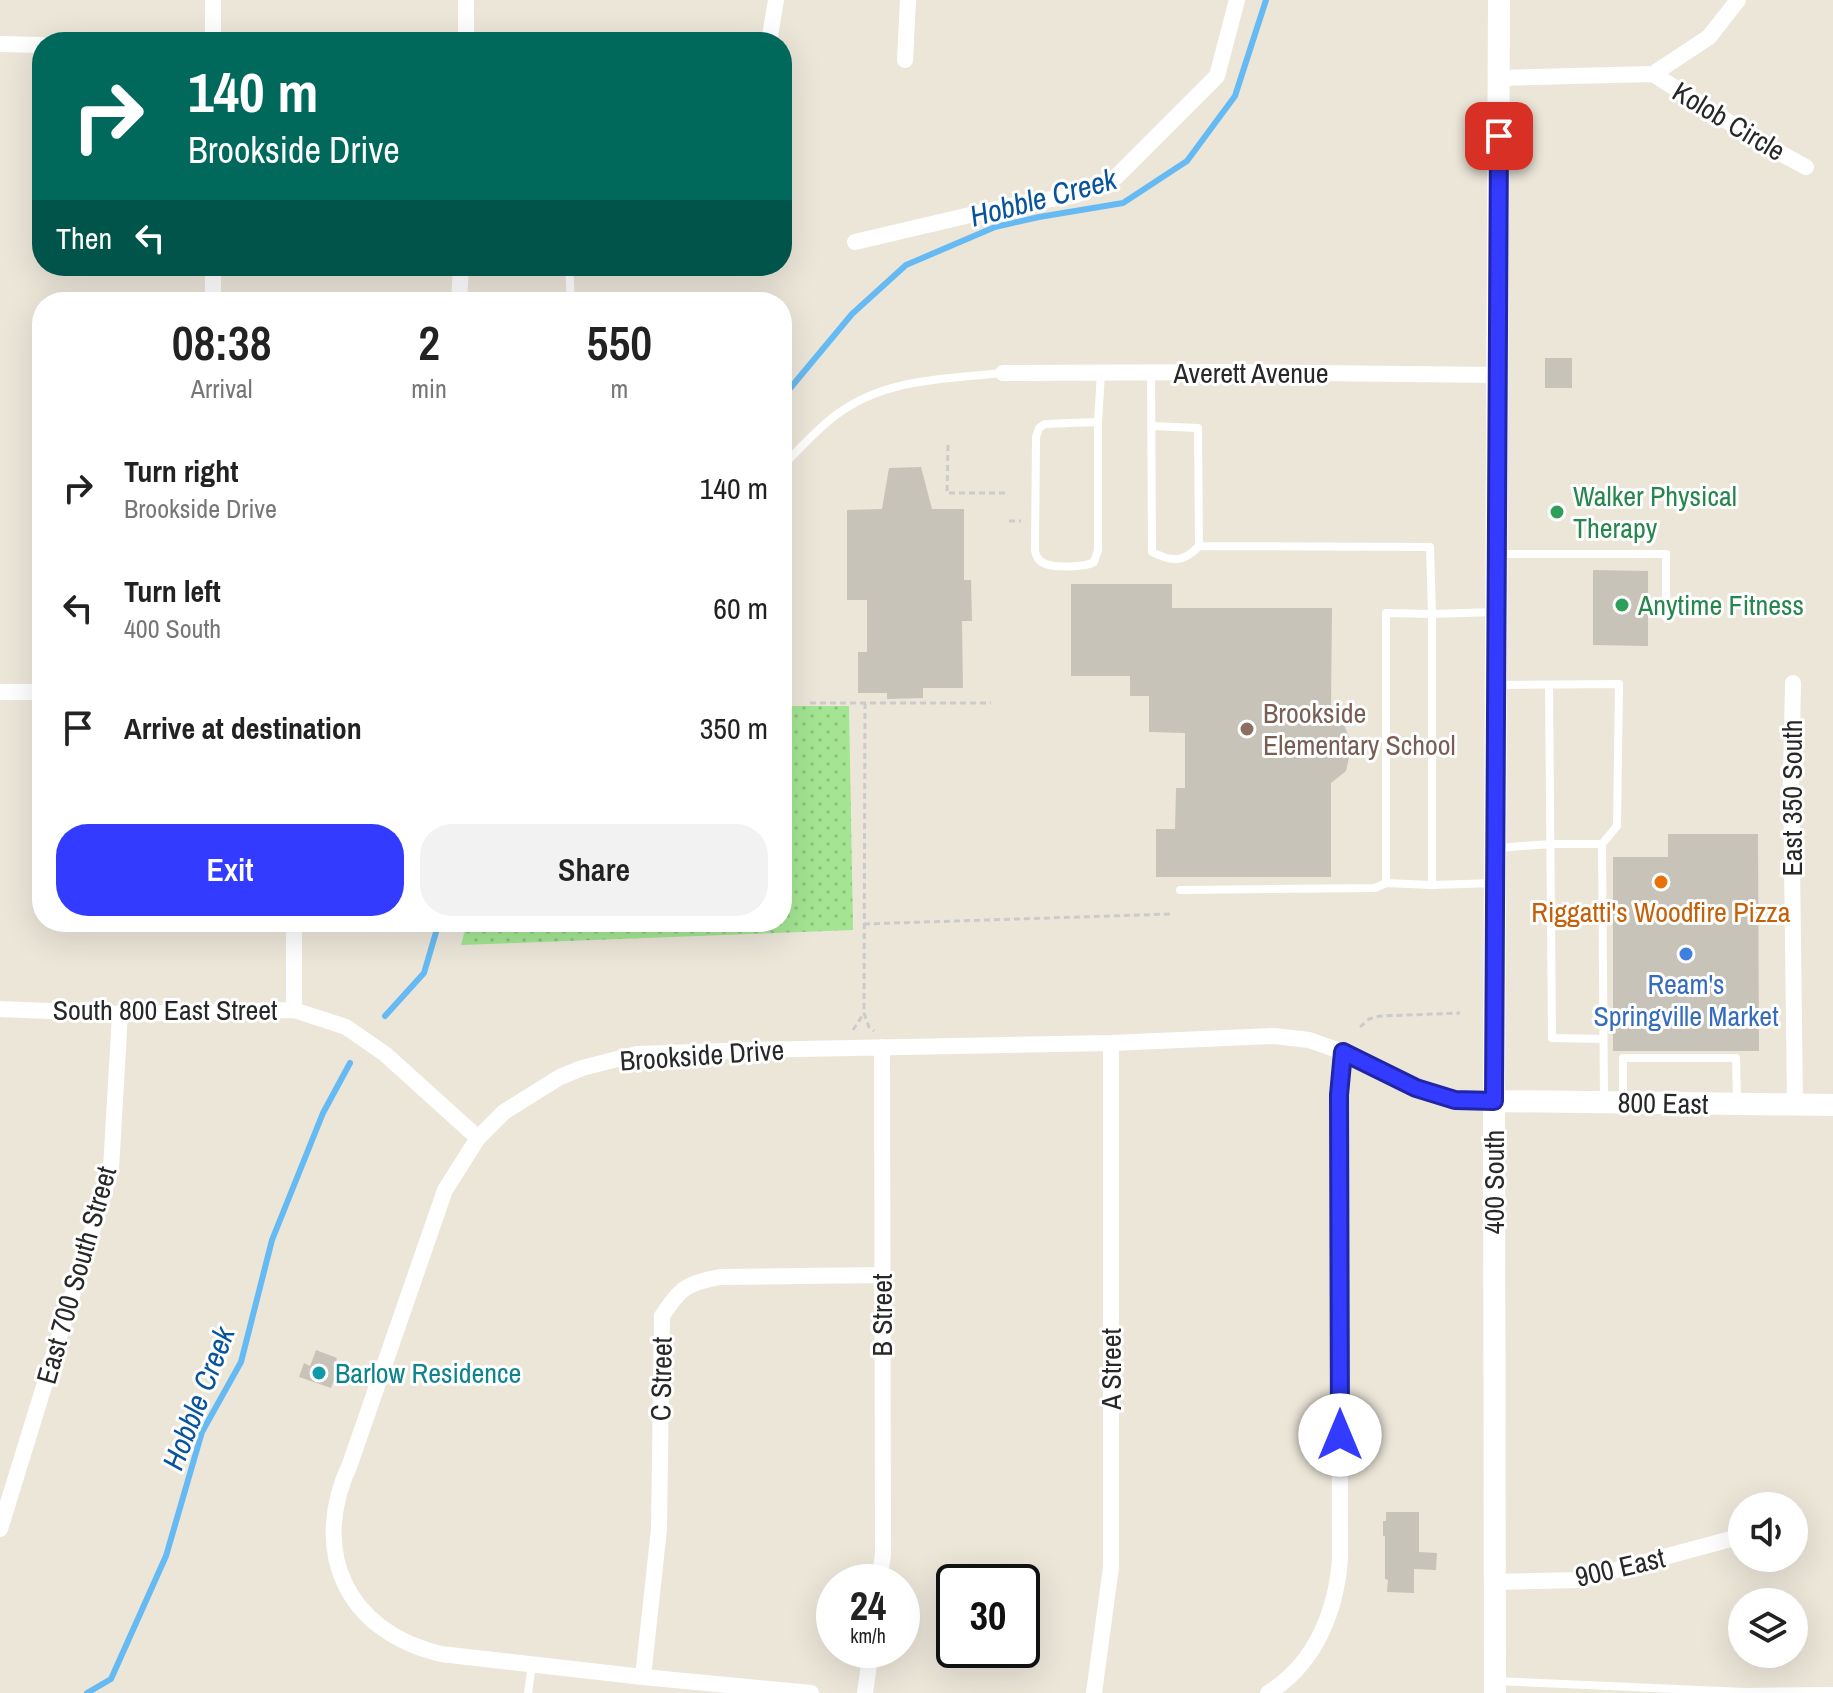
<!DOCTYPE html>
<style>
:root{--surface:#fff;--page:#f2f2f2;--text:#222;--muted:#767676;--accent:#323bff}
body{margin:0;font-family:"Archivo Narrow",sans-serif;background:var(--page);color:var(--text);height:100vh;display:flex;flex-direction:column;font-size:30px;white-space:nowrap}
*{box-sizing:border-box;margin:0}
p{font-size:26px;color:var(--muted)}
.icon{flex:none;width:44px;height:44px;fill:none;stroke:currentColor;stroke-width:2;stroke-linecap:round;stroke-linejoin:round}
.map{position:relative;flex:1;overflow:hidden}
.sheet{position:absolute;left:32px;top:292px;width:760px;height:640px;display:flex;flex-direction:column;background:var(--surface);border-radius:32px;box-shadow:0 8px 32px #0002}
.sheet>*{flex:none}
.hud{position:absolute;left:32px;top:32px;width:760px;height:244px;border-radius:32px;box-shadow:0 8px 32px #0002;background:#00695c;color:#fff;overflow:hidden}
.buttons{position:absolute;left:1728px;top:1492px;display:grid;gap:16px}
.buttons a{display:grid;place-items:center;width:80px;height:80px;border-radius:50%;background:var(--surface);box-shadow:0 8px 32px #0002;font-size:40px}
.speed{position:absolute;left:816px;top:1564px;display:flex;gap:16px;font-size:40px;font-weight:700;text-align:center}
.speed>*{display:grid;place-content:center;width:104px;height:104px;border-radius:50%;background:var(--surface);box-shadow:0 8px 32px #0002;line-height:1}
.speed small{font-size:20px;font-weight:400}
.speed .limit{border:4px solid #111;border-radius:12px;background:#fff;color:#111}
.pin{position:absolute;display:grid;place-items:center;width:68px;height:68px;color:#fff;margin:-34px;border-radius:16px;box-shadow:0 4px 12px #0006}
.me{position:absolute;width:88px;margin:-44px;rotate:0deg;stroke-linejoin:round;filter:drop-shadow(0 0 6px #0008)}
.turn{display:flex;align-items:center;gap:28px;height:168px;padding:0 24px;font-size:36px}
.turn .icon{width:104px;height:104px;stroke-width:2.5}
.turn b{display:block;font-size:56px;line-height:68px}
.then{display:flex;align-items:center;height:76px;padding:0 24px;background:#0003;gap:16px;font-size:30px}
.eta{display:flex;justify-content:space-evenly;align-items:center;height:136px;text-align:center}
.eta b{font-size:48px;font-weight:600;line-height:56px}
.button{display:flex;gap:16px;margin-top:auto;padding:16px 24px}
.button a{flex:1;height:92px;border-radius:32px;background:var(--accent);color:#fff;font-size:32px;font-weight:600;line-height:92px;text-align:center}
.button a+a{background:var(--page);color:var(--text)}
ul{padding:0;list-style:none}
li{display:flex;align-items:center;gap:24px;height:120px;padding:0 24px}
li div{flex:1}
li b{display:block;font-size:30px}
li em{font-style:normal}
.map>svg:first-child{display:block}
</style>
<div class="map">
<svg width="1833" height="1693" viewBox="0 0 1833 1693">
<defs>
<pattern id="park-dots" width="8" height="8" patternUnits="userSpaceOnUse" patternTransform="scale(2)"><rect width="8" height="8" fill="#a3e592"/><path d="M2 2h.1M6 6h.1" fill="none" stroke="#8cc47e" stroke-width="1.8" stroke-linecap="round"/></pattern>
</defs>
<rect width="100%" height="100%" fill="#ece6d9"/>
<path fill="url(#park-dots)" d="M782 706H849L853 930 461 945 467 922H782Z"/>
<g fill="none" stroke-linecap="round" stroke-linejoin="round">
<path stroke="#66baf3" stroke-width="6" d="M782 398 852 314 906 265 995 227 1039 217 1123 203 1187 161 1235 96 1266 0
M385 1016 424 973 439 922
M87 1693 111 1679 166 1556 202 1432 241 1362 272 1240 323 1113 350 1063"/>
</g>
<path fill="#c7c3b9" d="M1545 358H1572V388H1545Z
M921 467 932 509H964V580H971L972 621H962L963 688H923V698L887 699V693H858V652H867V600H847V510L882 509 889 468Z
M1593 570 1648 571V646L1593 645Z
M1071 584H1172V608H1332L1331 709 1344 725 1352 744 1346 771 1331 783V877H1156V829H1175L1176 788H1185V733L1149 732V696H1130V676H1071Z
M1668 834H1758L1759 1051H1613V857H1668Z
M316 1350 337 1358 334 1368 338 1369 331 1388 299 1377 304 1363 310 1366Z
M1386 1512H1419V1552L1437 1553 1436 1570 1414 1569V1593L1387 1592 1388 1580 1385 1579V1536H1383V1521H1386Z"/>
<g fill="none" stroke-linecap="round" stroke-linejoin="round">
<path stroke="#cbcbcb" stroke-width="3" stroke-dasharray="6 4" stroke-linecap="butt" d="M948 445 947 493H1009
M1009 521H1021
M810 703H991
M865 703 864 1013 869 1027 874 1031
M864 924 1171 914
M1360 1027 1369 1019 1380 1016 1460 1013
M853 1030 864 1013"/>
<path stroke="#fff" stroke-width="8" d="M569 266 571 302
M1098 422 1045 424 1039 428 1036 437 1035 551C1037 557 1037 559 1042 562 1051 569 1086 567 1094 562L1098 550V422L1101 373
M1151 426 1198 428 1199 546C1183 563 1172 562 1152 552L1151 373
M782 467C799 449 816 430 836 415 885 378 945 379 1003 373
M1199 546 1430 547 1432 614 1496 612
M1498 554H1666V617
M782 590 784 465
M1499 685 1619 684 1617 826 1602 844 1604 1102
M1549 685 1552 1038 1603 1039
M1498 848 1550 844H1602
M1386 883V613L1432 614V885L1495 883
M1180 890 1375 888 1386 883 1432 885
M1623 1102V1058H1736L1737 1103
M1495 1681 1745 1692 1833 1691
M528 1693 532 1664"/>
<path stroke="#fff" stroke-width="16" d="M213 0V42
M466 0V42
M769 42 776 0
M0 44 42 45
M905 60 908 0
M1653 74 1760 142 1806 167
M1499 78 1653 74 1709 37 1738 0
M855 242 1004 207 1076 195 1116 177 1217 76 1237 0
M213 266V302
M459 302 461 266
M1003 373 1236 372 1498 375
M1793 683 1791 779 1795 1105
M0 692H42
M0 1009 120 1014 294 1010 346 1027 385 1054 478 1138
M294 1010V922
M1771 1506 1772 1504
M0 1529 111 1169 120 1014
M879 1582 883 1554 882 1047
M1496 1582 1579 1580 1742 1536
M643 1677 659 1529 662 1316C680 1288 687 1283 720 1277L882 1275
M811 1693 643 1677 441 1654C347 1632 309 1552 350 1464L445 1190 478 1138 504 1112 560 1077 582 1068 637 1054 752 1050 1111 1043 1274 1036 1309 1040 1343 1052 1416 1088 1455 1100 1494 1101
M865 1693 871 1650
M1094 1693 1111 1567V1043
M1268 1693C1315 1664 1336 1612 1340 1559L1339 1095 1343 1052"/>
<path stroke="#fff" stroke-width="22" d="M1494 1101 1833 1105
M1495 1693 1494 1101 1499 0"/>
</g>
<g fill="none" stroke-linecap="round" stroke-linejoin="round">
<defs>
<path id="route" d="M1340 1435 1339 1095 1343 1052 1416 1088 1455 1100 1494 1101 1499 136"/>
</defs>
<use href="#route" stroke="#2026a6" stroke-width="20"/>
<use href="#route" stroke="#323bff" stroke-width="14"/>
</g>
<g fill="#2e9e5b" stroke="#fff" stroke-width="3">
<circle cx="1557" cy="512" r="8"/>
<circle cx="1622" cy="605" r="8"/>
</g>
<circle fill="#8d6e63" stroke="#fff" stroke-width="3" cx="1247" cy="729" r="8"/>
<circle fill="#e8710a" stroke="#fff" stroke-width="3" cx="1661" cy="882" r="8"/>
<circle fill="#3f7fe0" stroke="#fff" stroke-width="3" cx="1686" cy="954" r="8"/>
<circle fill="#0f9aa8" stroke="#fff" stroke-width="3" cx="319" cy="1373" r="8"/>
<g text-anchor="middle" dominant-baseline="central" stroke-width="6" stroke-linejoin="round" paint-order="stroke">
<g font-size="28" fill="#282828" stroke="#fff">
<text transform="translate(1729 121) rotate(31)">Kolob Circle</text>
<text x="1251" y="373">Averett Avenue</text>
<text transform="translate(1792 798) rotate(-90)">East 350 South</text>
<text x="165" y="1010">South 800 East Street</text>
<text transform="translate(702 1055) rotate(-4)">Brookside Drive</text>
<text transform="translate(1663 1103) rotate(1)">800 East</text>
<text transform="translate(1494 1182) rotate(-90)">400 South</text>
<text transform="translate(76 1275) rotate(-74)">East 700 South Street</text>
<text transform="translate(882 1315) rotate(-90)">B Street</text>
<text transform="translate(1111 1369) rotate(-90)">A Street</text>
<text transform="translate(661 1379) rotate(-89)">C Street</text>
<text transform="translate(1620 1567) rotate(-13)">900 East</text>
</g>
<g font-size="28" fill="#27864d" stroke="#fff" text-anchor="start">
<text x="1573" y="496">Walker Physical<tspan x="1573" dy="32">Therapy</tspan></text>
<text x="1638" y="605">Anytime Fitness</text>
</g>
<g font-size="28" fill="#785e54" stroke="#fff" text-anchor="start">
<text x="1263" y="713">Brookside<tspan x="1263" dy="32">Elementary School</tspan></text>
</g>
<g font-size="28" fill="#c56008" stroke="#fff">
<text x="1661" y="912">Riggatti's Woodfire Pizza</text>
</g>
<g font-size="28" fill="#366cbe" stroke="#fff">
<text x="1686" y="984">Ream's<tspan x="1686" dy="32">Springville Market</tspan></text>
</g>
<g font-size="28" fill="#0d838f" stroke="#fff" text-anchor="start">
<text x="335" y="1373">Barlow Residence</text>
</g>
<g font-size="30" font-style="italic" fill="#07549d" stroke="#fff">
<text transform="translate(1043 197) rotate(-15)">Hobble Creek</text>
<text transform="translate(198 1398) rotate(-69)">Hobble Creek</text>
</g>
</g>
</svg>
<div class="buttons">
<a><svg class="icon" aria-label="sound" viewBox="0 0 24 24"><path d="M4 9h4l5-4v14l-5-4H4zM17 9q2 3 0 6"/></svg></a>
<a><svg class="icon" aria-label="layers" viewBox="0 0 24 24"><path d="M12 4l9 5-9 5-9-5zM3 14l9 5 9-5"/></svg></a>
</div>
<div class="speed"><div>24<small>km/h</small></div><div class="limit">30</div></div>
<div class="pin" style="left:1499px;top:136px;background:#d93025"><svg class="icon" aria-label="arrive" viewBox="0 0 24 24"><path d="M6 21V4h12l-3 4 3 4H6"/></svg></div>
<svg class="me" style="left:1340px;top:1435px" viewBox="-20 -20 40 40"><circle r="19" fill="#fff"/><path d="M0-13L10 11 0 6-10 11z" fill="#323bff"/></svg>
<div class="hud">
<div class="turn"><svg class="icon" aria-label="right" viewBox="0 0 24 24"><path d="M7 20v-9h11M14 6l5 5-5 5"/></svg><div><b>140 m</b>Brookside Drive</div></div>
<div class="then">Then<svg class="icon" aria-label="left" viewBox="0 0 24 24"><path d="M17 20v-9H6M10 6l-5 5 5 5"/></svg></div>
</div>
<section class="sheet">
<div class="eta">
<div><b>08:38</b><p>Arrival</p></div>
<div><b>2</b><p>min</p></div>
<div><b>550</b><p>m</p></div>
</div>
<ul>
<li><svg class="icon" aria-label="right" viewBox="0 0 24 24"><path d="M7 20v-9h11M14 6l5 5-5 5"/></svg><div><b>Turn right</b><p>Brookside Drive</p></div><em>140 m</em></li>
<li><svg class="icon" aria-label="left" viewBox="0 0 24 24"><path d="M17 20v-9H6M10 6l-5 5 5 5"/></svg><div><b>Turn left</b><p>400 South</p></div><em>60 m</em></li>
<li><svg class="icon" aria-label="arrive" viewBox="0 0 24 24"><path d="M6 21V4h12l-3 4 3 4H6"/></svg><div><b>Arrive at destination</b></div><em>350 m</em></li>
</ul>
<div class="button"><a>Exit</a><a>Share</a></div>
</section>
</div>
